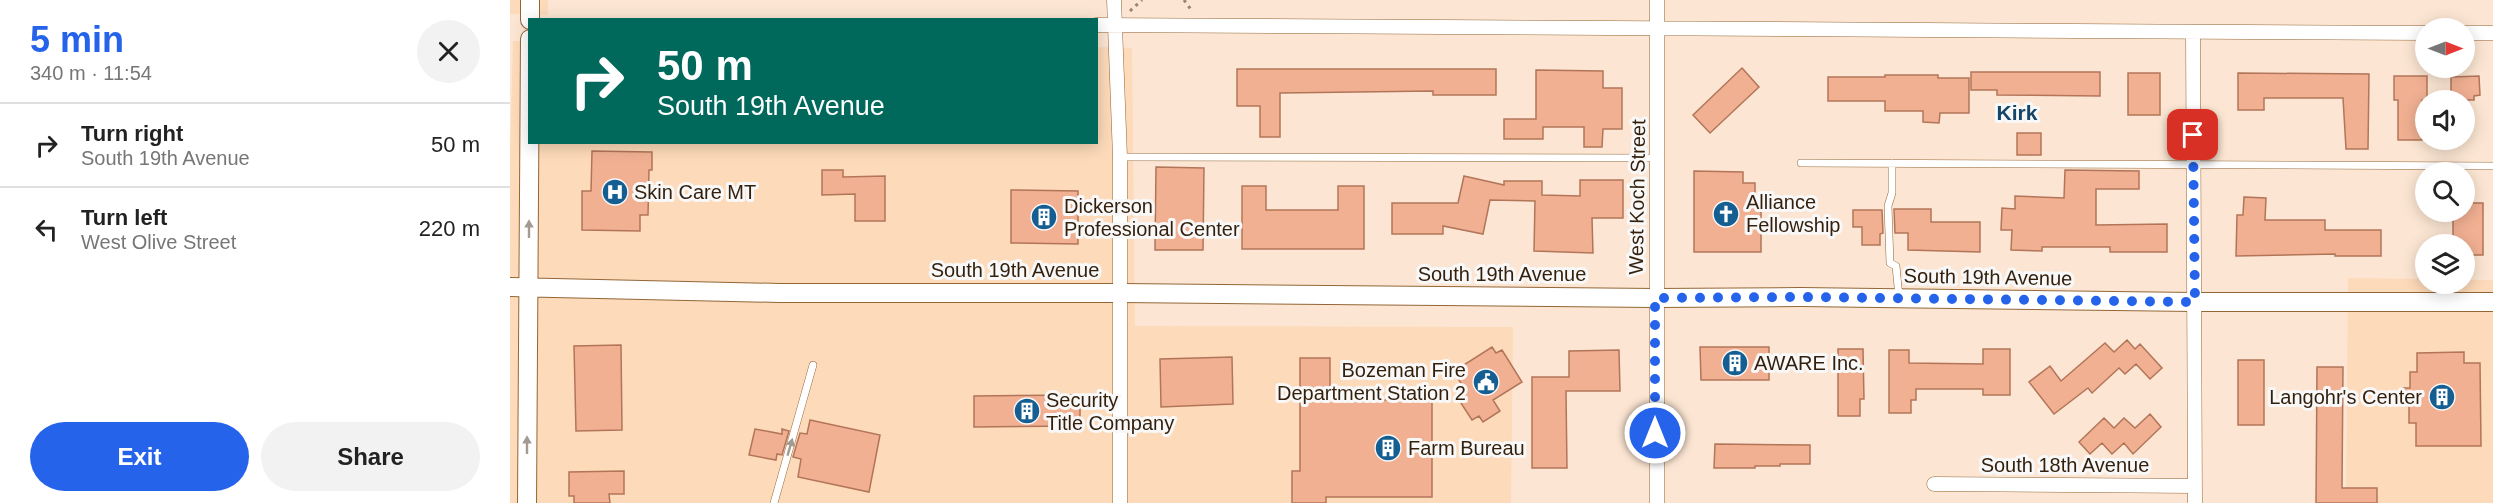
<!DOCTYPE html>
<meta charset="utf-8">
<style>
:root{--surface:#fff;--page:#f2f2f2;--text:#222;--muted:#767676;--line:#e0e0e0;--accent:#2563eb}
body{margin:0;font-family:Arial,sans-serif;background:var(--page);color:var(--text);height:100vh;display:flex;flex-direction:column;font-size:22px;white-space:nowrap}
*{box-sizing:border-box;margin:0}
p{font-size:20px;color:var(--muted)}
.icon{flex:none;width:33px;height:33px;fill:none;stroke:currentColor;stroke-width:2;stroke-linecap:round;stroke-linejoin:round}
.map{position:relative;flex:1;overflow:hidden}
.details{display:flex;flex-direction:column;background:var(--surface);width:510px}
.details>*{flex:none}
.banner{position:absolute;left:18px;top:18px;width:570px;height:126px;border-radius:0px;box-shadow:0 3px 15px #0003;background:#00695c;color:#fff;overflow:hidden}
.needle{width:39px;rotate:90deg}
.fabs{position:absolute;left:1905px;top:18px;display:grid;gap:12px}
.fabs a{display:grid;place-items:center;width:60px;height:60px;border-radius:50%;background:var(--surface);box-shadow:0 3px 15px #0003;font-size:30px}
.pin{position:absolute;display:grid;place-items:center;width:51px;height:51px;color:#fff;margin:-26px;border-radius:12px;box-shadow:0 3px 9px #0006}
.me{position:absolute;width:66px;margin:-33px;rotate:0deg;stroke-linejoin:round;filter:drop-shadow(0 0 4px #0008)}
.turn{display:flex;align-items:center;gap:21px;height:126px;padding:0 30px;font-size:27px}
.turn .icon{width:78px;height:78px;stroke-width:2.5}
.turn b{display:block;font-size:42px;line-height:51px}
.round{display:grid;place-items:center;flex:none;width:63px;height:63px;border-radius:32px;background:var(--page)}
.head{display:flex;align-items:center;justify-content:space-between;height:102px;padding:0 30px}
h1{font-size:36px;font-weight:600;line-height:45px;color:var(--accent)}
.action{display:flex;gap:12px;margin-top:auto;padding:12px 30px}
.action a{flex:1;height:69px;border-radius:36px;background:var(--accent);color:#fff;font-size:24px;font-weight:600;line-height:69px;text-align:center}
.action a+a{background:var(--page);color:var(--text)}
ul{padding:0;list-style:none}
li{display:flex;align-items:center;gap:18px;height:84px;padding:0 30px;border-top:2px solid var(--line)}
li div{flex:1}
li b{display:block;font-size:22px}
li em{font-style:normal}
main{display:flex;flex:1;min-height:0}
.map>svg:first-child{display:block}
</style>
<main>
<section class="details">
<div class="head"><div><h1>5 min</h1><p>340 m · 11:54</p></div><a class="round"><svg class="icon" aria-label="close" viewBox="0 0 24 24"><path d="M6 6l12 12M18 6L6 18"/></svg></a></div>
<ul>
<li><svg class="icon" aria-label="right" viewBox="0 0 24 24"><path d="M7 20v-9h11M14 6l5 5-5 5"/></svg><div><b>Turn right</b><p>South 19th Avenue</p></div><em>50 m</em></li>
<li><svg class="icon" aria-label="left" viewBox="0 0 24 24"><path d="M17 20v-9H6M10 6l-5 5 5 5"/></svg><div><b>Turn left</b><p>West Olive Street</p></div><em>220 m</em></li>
</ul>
<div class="action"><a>Exit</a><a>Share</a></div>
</section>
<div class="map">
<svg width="1983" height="503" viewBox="0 0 1983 503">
<rect width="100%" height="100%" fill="#fce6d3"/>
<path fill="#fddab9" d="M0 0H38V15L0 14Z
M3 41H19L20 142H586L587 47 622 48 625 326 1003 327 1001 503H0V156Z
M1838 278 1915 279 1916 284H1954L1955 280H1983V503H1836Z"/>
<path fill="#f1b092" stroke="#b27559" stroke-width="1.5" d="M1232 68 1249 87 1200 133 1183 115Z
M727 69H986V95H923V91L770 93V137H750V106H727Z
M1026 70 1093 71V88H1112V129H1093L1092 147H1074V127H1033V139H994V119H1026Z
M1461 72H1590V96L1487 95V90H1461Z
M1618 73H1650V115H1618Z
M1728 73 1859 74 1858 149H1836L1833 98H1754V110H1728Z
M1375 75H1428V78H1459V113H1430L1429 123 1413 122V111H1375V101H1318V77H1375Z
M1884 76H1917V100H1912V140H1888V100H1884Z
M1969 76 1970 95 1964 96V100H1941V77Z
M1507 133H1531V155H1507Z
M82 151 142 152V170H139L138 215H130V231L72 230V191H81Z
M646 167 694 168 693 250H645Z
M312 170H333V177L375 176V221H345V194L312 195Z
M1555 170 1629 171V189H1586V225L1657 224V252H1600V247H1532V251L1501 250 1502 230H1491L1492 208 1505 209V196L1554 198Z
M1184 171 1233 172V183H1245V201H1251V252H1184Z
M954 176 994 185V181H1032V195L1070 196V180H1113V218H1082L1083 253 1024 251 1025 201 980 200 973 234 933 226V234H882V203H948Z
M732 186H756V210H828V186H854V249H732Z
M501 190 568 191V244L501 243Z
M1734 197 1756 198 1755 220H1815V230H1871V256H1825V254L1726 256 1727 215H1733Z
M1954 203H1973V255H1954V244H1943V212H1954Z
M1384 209H1421V222H1470V252L1398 250V233H1385Z
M1343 210H1372L1373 233 1370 234V245H1352V227H1343Z
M1617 340 1625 349 1630 344 1652 368 1640 379 1626 364 1615 374 1609 368 1582 393 1578 388 1544 414 1519 382 1540 366 1551 381 1595 343 1604 352Z
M111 345 112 430 66 431 64 346Z
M982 347 986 353 992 350 1012 382 983 400 990 411 973 422 969 416 962 420 947 397 956 391 947 377 952 374 949 368Z
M1190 347H1259V380H1191Z
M1328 349H1353L1354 399H1350V416H1328Z
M1473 349H1500V395H1473V389H1406V400H1401V413H1379V350H1399V363L1473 364Z
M1109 350 1110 391H1056L1057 468H1022V377H1059V351Z
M1954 352V363H1970L1971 446H1906V423H1899V405H1893V388H1900V372H1907V353Z
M722 357 723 404 651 407 650 359Z
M790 358H820V400H922V497H816V503H782V471H790Z
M1728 360H1754V425H1728Z
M1807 367H1833L1832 488H1867V503H1806Z
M570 395V426L464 427V396Z
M1640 414 1651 427 1623 454 1614 443 1602 454 1592 443 1580 454 1569 442 1594 418 1604 428 1614 418 1625 428Z
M300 420 370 435 359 492 288 477 291 459 283 457 290 433 297 434Z
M245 429 272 434V429L279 431 272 455 267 454 266 460 239 455Z
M1205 444 1300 445V464H1270V466H1245V468H1204Z
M114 471V494H99L100 503H64V496H59V472Z"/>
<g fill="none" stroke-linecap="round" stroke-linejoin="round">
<defs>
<path id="service" d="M610 157 1148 158
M1291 163 1983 166
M1382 163V193L1378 206 1380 263 1386 266 1389 297
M264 503 303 365"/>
<path id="minor" d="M604 0 610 157V503
M1147 0V503
M586 25 1916 33
M1683 33 1685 503
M1954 33H1983
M1424 484 1685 486"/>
<path id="secondary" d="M20 20V0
M0 287 270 293H610L1145 298 1290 297 1685 302H1983
M17 503 20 39"/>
</defs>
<use href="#service" stroke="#936636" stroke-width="8"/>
<use href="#minor" stroke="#936636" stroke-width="15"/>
<use href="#secondary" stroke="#936636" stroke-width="20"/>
<path stroke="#9a8571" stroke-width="3" stroke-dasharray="3 4.5" stroke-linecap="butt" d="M674 0 682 11
M620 11 632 0"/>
<use href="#service" stroke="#fff" stroke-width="7"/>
<use href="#minor" stroke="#fff" stroke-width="14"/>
<use href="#secondary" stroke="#fff" stroke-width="18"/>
</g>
<defs><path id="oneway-solid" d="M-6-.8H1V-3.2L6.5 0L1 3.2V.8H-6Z" transform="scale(1.5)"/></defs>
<g fill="#a39a91">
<use href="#oneway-solid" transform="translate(19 229) rotate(-90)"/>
<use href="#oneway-solid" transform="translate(17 445) rotate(-90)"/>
<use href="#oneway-solid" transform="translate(280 447) rotate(-74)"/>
</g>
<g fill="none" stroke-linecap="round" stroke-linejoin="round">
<path stroke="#2563eb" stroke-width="10" stroke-dasharray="0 18" d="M1145 433V298L1290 297 1685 302 1683 135"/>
</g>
<defs>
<symbol id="hospital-disc" viewBox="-11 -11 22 22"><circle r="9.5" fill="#145e91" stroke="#f8f8f8"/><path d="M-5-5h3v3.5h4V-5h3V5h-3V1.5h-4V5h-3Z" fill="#fff"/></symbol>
<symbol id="church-disc" viewBox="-11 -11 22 22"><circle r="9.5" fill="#145e91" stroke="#f8f8f8"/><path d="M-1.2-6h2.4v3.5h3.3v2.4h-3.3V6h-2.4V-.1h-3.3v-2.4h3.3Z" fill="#fff"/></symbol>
<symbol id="building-disc" viewBox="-11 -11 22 22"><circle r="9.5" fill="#145e91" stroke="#f8f8f8"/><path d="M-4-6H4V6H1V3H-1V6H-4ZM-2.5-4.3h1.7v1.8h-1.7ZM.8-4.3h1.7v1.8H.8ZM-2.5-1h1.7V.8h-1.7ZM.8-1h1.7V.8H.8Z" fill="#fff"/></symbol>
<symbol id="civic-disc" viewBox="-11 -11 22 22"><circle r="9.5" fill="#145e91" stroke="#f8f8f8"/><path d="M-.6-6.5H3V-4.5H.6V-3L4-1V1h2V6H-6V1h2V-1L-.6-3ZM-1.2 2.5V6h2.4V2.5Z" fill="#fff"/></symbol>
</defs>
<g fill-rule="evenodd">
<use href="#hospital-disc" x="90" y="177" width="30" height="30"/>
<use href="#church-disc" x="1201" y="199" width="30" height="30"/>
<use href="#building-disc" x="519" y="202" width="30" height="30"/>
<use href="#building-disc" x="1210" y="348" width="30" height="30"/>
<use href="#civic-disc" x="961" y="367" width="30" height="30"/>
<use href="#building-disc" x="1917" y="382" width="30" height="30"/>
<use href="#building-disc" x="502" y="396" width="30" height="30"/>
<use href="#building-disc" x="863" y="433" width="30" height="30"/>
</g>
<g text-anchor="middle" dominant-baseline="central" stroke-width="6" stroke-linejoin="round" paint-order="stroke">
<g font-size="20" fill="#331f0b" stroke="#f8f8f8" text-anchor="start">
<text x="124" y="192">Skin Care MT</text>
<text x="1236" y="202">Alliance<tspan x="1236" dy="23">Fellowship</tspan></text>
<text x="554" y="206">Dickerson<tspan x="554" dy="23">Professional Center</tspan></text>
<text x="1244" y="363">AWARE Inc.</text>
<text x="956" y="370" text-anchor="end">Bozeman Fire<tspan x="956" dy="23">Department Station 2</tspan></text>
<text x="1912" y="397" text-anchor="end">Langohr's Center</text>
<text x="536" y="400">Security<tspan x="536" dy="23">Title Company</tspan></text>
<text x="898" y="448">Farm Bureau</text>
</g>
<g font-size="20" fill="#331f0b" stroke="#f8f8f8">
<text transform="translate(1127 197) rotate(-89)">West Koch Street</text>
<text x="505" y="270">South 19th Avenue</text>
<text x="992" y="274">South 19th Avenue</text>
<text transform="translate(1478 277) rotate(1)">South 19th Avenue</text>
<text x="1555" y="465">South 18th Avenue</text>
</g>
<g font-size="21" font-weight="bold" fill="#154569" stroke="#f8f8f8">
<text x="1507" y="112">Kirk</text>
</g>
</g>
</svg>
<div class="fabs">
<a><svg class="needle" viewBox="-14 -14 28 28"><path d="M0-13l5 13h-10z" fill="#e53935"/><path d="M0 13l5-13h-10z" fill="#767676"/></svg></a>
<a><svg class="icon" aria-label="sound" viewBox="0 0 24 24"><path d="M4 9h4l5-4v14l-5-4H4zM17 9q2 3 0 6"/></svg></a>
<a><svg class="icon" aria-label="search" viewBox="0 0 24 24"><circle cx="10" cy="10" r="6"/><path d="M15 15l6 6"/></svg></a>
<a><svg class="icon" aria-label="layers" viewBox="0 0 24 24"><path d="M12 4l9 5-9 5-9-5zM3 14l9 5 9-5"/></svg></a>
</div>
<div class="pin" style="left:1683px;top:135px;background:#d93025"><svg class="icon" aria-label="arrive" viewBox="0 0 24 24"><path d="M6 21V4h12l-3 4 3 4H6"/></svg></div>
<svg class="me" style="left:1145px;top:433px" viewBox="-20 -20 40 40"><circle r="17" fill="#2563eb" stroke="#fff" stroke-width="3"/><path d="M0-11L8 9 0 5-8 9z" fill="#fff"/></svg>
<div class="banner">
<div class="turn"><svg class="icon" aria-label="right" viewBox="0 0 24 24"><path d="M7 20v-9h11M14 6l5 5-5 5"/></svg><div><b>50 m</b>South 19th Avenue</div></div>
</div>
</div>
</main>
